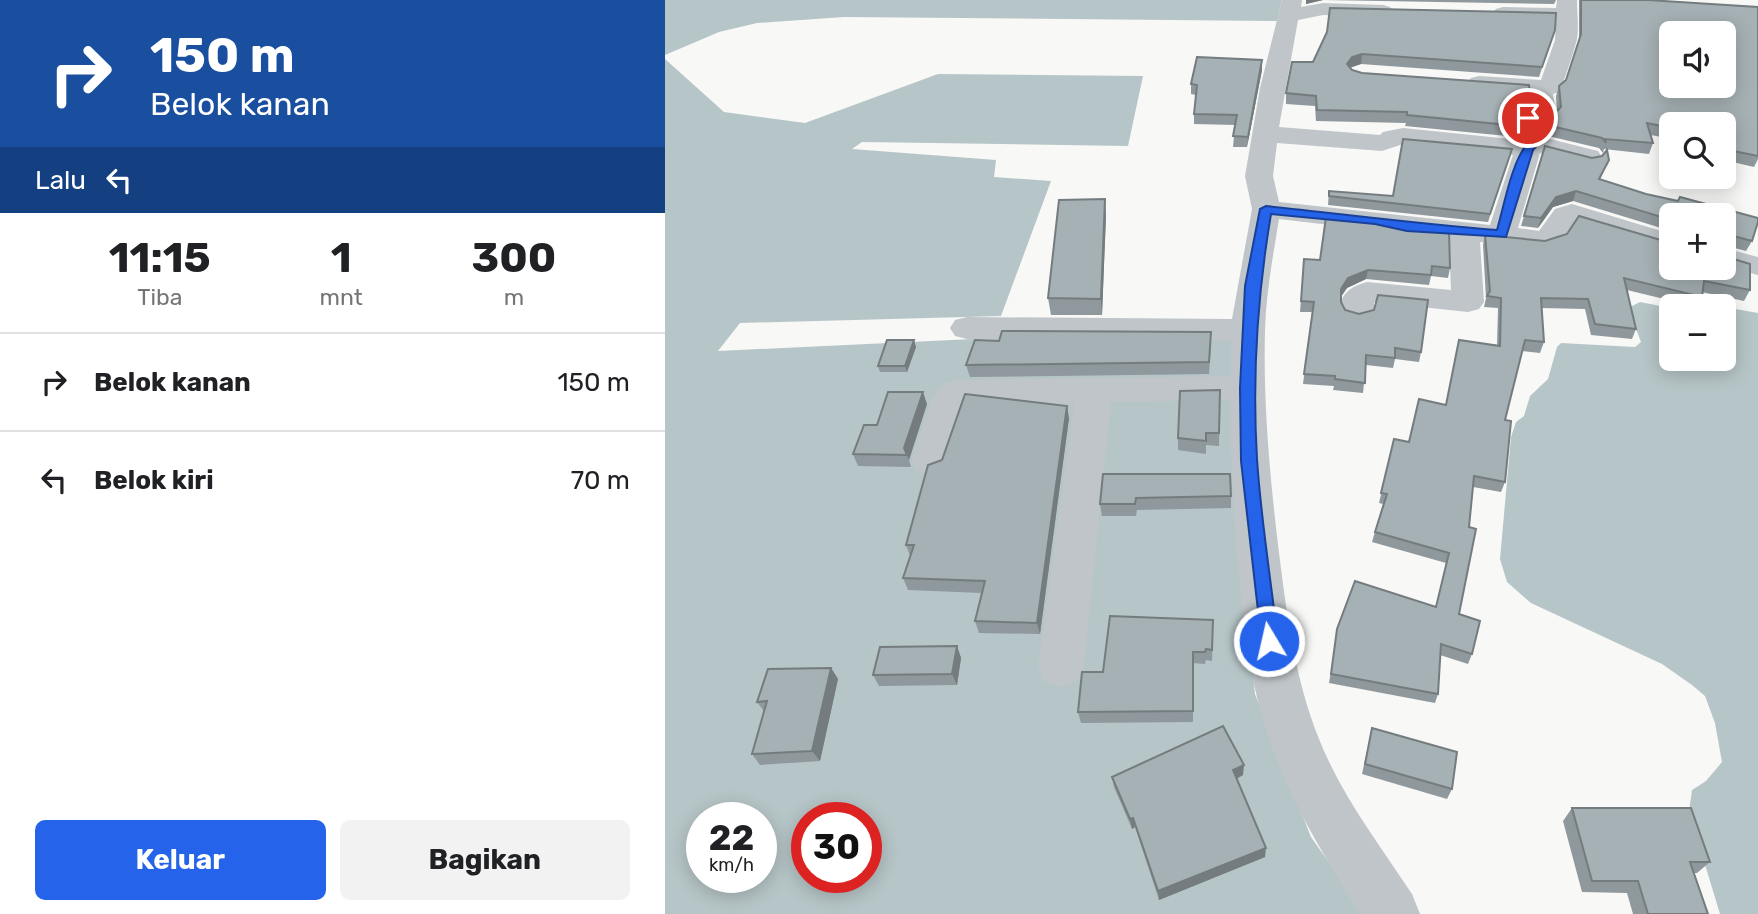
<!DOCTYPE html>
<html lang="id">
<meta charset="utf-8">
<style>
:root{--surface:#fff;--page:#f2f2f2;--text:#202124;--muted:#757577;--line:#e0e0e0;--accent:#2563eb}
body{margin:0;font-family:Rubik,sans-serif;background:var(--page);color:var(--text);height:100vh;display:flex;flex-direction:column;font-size:26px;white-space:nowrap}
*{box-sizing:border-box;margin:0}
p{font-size:23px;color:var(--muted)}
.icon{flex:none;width:38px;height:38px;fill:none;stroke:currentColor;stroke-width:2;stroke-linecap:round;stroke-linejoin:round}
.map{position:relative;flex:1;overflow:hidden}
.sheet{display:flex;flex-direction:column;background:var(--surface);width:665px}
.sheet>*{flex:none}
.guide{background:#1a4fa0;color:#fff;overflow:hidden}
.controls{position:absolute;left:994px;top:21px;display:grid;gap:14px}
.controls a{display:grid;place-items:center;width:77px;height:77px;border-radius:10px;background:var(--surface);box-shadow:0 4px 18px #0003;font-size:35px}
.speed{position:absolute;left:21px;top:802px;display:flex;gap:14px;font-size:35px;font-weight:700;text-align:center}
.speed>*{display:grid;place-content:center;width:91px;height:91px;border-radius:50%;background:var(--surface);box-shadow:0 4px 18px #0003;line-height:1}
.speed small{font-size:18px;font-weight:400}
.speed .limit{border:10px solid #d22;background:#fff;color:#111}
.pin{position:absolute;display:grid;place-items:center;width:60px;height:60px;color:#fff;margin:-30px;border:4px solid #fff;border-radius:50%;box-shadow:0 2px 7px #0007}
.me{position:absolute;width:77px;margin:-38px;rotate:351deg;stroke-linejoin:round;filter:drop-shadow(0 0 5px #0008)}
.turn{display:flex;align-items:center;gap:24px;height:147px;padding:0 35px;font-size:32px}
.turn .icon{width:91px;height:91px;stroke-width:2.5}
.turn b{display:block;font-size:49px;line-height:60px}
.then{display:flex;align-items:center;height:66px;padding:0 35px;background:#0003;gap:14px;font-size:26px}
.eta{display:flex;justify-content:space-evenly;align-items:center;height:119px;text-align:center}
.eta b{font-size:42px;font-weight:700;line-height:49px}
.cta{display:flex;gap:14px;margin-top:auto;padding:14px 35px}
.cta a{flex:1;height:80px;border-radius:10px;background:var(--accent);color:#fff;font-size:28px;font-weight:700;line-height:80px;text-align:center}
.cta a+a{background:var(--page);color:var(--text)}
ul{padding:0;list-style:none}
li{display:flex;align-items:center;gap:21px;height:98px;padding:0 35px;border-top:2px solid var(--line)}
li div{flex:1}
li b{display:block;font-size:26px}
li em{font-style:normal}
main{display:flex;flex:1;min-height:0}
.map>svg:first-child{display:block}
</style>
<main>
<section class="sheet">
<div class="guide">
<div class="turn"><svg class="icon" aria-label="right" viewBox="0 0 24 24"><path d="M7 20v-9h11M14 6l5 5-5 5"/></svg><div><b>150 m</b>Belok kanan</div></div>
<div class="then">Lalu<svg class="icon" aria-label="left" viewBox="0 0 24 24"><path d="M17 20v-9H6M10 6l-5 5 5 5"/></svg></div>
</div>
<div class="eta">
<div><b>11:15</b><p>Tiba</p></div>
<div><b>1</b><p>mnt</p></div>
<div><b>300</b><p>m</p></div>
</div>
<ul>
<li><svg class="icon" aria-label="right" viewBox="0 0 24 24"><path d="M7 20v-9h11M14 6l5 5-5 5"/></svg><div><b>Belok kanan</b></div><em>150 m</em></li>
<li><svg class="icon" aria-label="left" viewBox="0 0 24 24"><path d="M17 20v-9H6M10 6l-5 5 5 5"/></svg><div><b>Belok kiri</b></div><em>70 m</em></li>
</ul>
<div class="cta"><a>Keluar</a><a>Bagikan</a></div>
</section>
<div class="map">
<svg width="1093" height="914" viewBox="0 0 1093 914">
<rect width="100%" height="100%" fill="#f8f8f6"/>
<path fill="#b6c5c7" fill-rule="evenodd" d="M0 0H617L612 21 179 17 92 23 54 32 0 55Z
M0 59 59 112 140 123 273 74 478 76 463 146 197 142 187 149 331 160 329 177 386 181 336 316 75 323 53 351 308 339 570 337 574 536 590 694 646 837 700 914H0ZM37 817H96V877H37ZM142 817H201V877H142Z
M975 302 1006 308V359H1059V307L1093 313V914H1055L1024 812 1027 790 1041 781 1057 762 1050 723 1040 696 1027 685 997 664 866 603 842 582 835 559 846 437 851 422 859 416 865 396 883 379 892 347 896 343 970 347 976 342 965 313 967 306Z"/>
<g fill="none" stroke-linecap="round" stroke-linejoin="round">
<path fill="#bfc5c8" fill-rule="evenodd" d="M617 0H637L636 7 658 3 718 5 725 7 728 11 725 15 718 17 658 15 633 20 614 127 715 135 718 132 738 128 855 140 850 118 859 109 865 107 864 93 806 88 802 83 806 78 814 76 876 80 890 40 891 20 838 19 831 17 827 13 831 9 838 7 891 8 892 0H912C912 13 914 27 912 39 911 45 897 88 894 92L888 94 891 115 887 120 877 122 881 138 933 151 937 157 933 163 924 165 875 153 853 228 874 231 890 209 907 204 1006 234V252L909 223 896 243 876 249 815 242 819 302 814 309 803 312 709 302V312L705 319 693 322 681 319C668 299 683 287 702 282L786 290 784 239 614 219C608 256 601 293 600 330 598 404 605 479 614 553 622 616 630 679 654 739 676 795 714 844 747 894L755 914H695C661 859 627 805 606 744 584 683 578 620 572 555 568 503 565 452 565 400L446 402 419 666 413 681 396 687 379 681 373 666 409 403 301 404 284 461 279 471 265 475 251 471 246 461 267 398 280 383 293 380 566 376V341L302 339 290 336 285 328 290 320 302 317 567 319 587 209 580 176 595 88ZM612 143 717 151 738 144 848 155 825 225 614 202 608 176Z
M1059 248 1093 257V275L1059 266Z"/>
</g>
<path fill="#8f989c" d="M641 0H891L889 4 658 0 641 4Z
M914 0H983L1093 7V159L1089 167 1059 160V124H1006V139L986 135 988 143 984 154 939 149 938 153 934 148 883 136 880 124 883 114 890 113 892 110 891 96 894 86 901 80 914 42Z
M662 32 887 39 874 77 696 64 685 68 687 70 697 73 865 95 862 105 852 115 854 126 852 137 740 126 741 123 651 121 650 106 621 104V93L648 62Z
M597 60V70L582 147H568L570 125 529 124V114L531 95 526 94V84Z
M880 146 927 158 944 160 935 179 1087 241 1081 251 1062 246V257L1085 290 1079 301 1037 292V297L1032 306H1028L962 290 971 329 967 339 926 335 920 309 876 308 879 342 875 353 857 351 840 420V482L836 492 808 487 794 614 807 654 803 664 775 655 773 694 770 703 664 683 671 639 771 606 781 563 707 542 718 504 714 503 729 439 744 442 781 405 794 340 832 345 833 308 819 307 821 298 818 245 820 235 1059 268 1006 215V231L908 201 888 207 873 228 856 226Z
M847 149 823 222 663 205 664 191 728 196Z
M441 215 437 315H386L383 298Z
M661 217 785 268 783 278 766 276 764 285 701 279 682 288 676 297V302L680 310 756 352 754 362 730 359 728 368 701 365 698 393 668 390 669 386 638 384 647 312H635L639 259 655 260Z
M546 343 544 374 305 377 301 365Z
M251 347 242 372H215L213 366Z
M555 390 554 446 541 445V454L513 450V438Z
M262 404 244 460 246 467 193 466 188 454 212 425Z
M404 418 375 634 314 633 310 621 317 593 243 590 238 578 245 556 241 545Z
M438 474 566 496V508L472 510 471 516H437L435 504Z
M548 632 547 661 541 660 540 664 528 663V722L416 723 413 712 438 672Z
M292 646 296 658 292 685 214 686 208 675Z
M166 668 173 679 155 761 95 765 87 754 99 711 92 702Z
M707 728 787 789 782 799 697 774Z
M578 775 572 779 600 857 494 900 470 827 467 829 449 787 447 777Z
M907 808 1045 862 1032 873H1029L1043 914H968L962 893 917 892 898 821Z"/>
<path fill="#747c7f" d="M641 0H658L641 4Z
M697 54 696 64 686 67 681 74 682 64 687 57Z
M597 60V70L582 147 583 137Z
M865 95 862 105 847 119 850 108Z
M911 191 908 201 888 207 873 228 876 218 891 197Z
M440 199 441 215 437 315 436 299Z
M703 270 701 279 682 288 674 299 676 289 683 278Z
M249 340 251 347 242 372 240 366Z
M258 392 262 404 244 460 239 448Z
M402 406 404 418 375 634 372 623Z
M292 646 296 658 292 685 287 674Z
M166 668 173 679 155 761 147 751Z
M579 765 578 775 568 780V770Z
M468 818 470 827 467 829 465 819Z
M601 848 600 857 494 900 493 891Z"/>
<path fill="#a6b1b5" stroke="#747c7f" stroke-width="2" fill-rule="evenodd" d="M916 0H983L1093 7V156L1059 149V124H1006V128L982 123 988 143 940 139 941 143 937 138 886 126 883 114 890 113 896 107 894 86 901 80 916 34ZM1006 33H1059V86H1006Z
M665 8 891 13 890 30 877 67 697 54 687 57 682 64 687 70 697 73 864 85 865 95 850 108 854 126 742 115V112L652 110 651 96 621 93 627 62H648L662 32Z
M532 57 597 60 583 137 568 136 572 115 529 114 532 85 526 84Z
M738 139 847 149 825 214 664 196V191L728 196Z
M880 146 927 158 937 156 942 150 944 160 934 179 981 194 1013 201 1015 197 1093 218V222L1087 241 1065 235 1061 238 1062 257 1085 264V290L1039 281 1037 297 959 278 971 329 930 324 923 299 876 298 879 342 860 340 840 420 846 421 840 482 809 476 804 527 811 529 794 614 815 621 807 654 776 644 773 694 666 674 672 629 690 581 771 607 784 553 710 532 722 494 716 493 729 439 744 442 754 399 781 405 794 340 835 346 836 298 822 296 825 291 820 235 880 241 902 234 914 216 1006 243V268H1059V215H1006V220L911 191 891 197 876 218 859 216Z
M440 199 436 299 383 298 394 200Z
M661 217 784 232 785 268 767 266 766 275 703 270 683 278 676 289V302L680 310 694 314 709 310 713 295 763 300 756 352 730 348V358L701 355 700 383 670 379V376L639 374 649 302 636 301 639 259 655 260Z
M337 331 546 332 544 362 301 365 310 340 334 341Z
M222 340H249L240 366H213Z
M555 390 554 433H541V441L513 438 515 391Z
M223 392H258L239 448 242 455 188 454 199 425H212Z
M300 394 402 406 372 623 310 621 320 581 238 578 249 545H241L263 465 277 460Z
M438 474H565L566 496 471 498 470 504H435Z
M445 616 548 620 547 650 541 649 540 652H528V711L413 712 417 672H438Z
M292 646 287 674 208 675 215 647Z
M166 668 147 751 87 754 102 701 92 702 103 669Z
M558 726 579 765 568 770 601 848 493 891 468 818 465 819 447 777Z
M707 728 792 752 787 789 700 764Z
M907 808H1026L1045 862H1025L1043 914H983L973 881H927Z"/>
<path fill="#2563eb" stroke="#184099" stroke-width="2" d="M863 114 868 118 874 143 868 150 841 237 742 231 710 224 606 214C592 297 587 375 592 459 596 520 606 581 613 641L611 646 604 649 597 646 576 461 575 388 580 286 595 209 601 206C678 214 754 224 832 230 839 206 847 160 863 143L858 118Z"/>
</svg>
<div class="controls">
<a><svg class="icon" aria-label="sound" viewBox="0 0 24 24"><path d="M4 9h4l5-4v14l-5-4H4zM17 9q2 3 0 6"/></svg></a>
<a><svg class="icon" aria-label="search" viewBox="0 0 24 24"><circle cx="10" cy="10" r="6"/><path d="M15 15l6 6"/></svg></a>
<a>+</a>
<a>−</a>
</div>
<div class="speed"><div>22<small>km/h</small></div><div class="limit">30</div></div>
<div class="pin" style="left:863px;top:118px;background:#d93025"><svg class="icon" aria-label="arrive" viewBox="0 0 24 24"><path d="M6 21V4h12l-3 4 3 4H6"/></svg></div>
<svg class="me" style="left:604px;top:641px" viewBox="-20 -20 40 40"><circle r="17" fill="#2563eb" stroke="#fff" stroke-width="3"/><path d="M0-11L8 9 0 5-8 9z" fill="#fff"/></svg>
</div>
</main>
